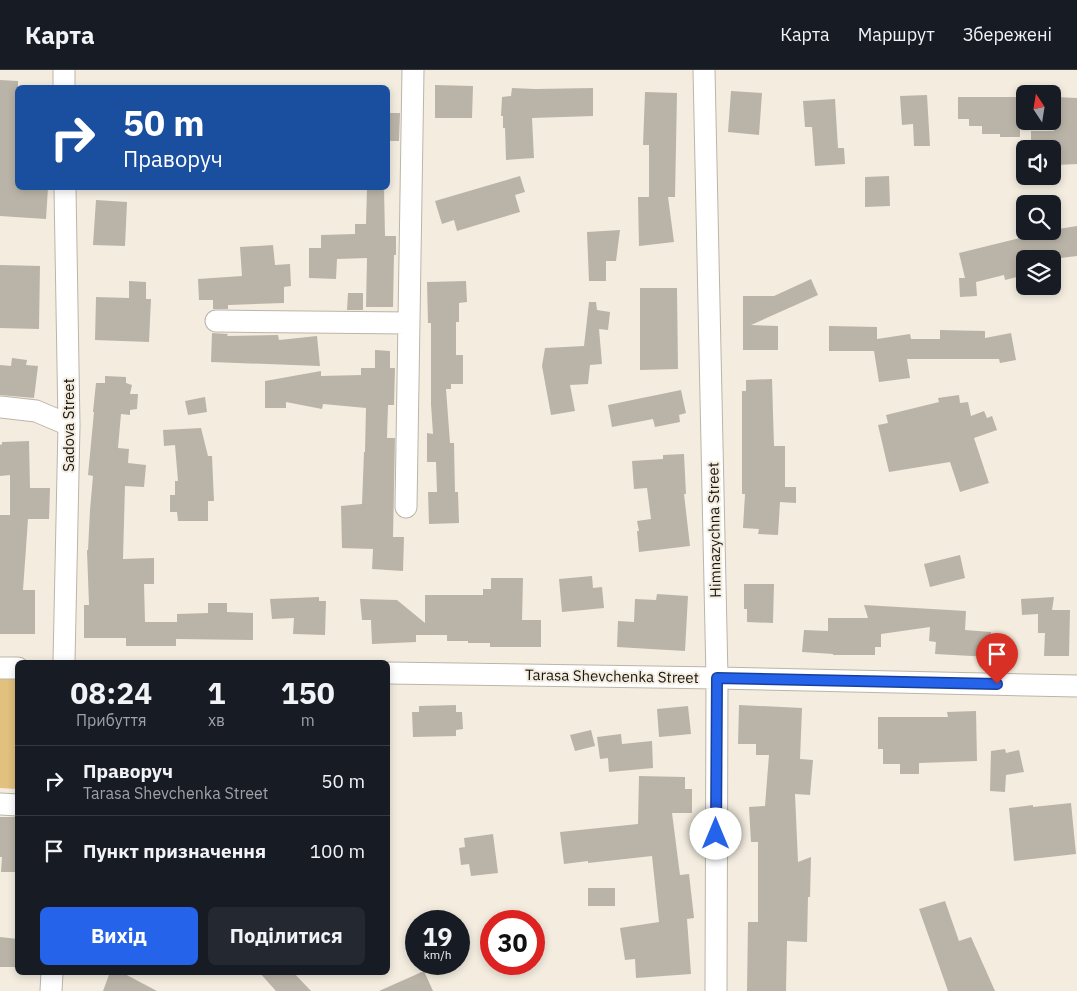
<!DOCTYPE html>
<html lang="uk">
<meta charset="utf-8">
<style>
:root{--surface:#171b24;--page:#242831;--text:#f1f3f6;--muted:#9ea1a6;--line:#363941;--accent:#2563eb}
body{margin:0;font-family:"IBM Plex Sans",sans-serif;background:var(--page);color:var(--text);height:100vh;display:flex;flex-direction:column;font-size:19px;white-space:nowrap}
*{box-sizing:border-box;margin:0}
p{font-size:16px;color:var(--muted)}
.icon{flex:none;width:28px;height:28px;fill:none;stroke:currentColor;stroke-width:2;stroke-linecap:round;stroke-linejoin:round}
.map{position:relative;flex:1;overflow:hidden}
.details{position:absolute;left:15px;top:590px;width:375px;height:315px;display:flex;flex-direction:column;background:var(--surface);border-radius:8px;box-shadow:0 2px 8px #0003}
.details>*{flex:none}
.banner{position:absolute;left:15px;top:15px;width:375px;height:105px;border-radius:8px;box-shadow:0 2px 8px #0003;background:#1a4fa0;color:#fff;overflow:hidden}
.needle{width:32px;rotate:348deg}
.controls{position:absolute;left:1016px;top:15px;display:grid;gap:10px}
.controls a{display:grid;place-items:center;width:45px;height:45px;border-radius:8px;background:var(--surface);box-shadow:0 2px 8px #0003;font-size:25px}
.speed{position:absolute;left:405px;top:840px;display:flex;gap:10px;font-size:25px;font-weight:700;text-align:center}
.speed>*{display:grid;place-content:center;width:65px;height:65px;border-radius:50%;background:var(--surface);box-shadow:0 2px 8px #0003;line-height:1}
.speed small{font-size:12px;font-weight:400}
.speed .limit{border:8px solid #d22;background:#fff;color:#111}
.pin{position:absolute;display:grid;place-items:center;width:42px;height:42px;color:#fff;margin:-51px -21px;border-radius:50% 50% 50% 0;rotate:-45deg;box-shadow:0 0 5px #0007}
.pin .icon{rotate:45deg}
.me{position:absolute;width:55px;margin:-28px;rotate:0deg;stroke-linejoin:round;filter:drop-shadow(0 0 4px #0008)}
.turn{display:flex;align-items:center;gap:18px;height:105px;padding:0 25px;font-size:22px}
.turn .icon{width:65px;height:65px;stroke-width:2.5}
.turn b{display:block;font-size:35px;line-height:42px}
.eta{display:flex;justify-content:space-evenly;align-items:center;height:85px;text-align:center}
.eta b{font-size:30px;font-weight:700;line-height:35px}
.primary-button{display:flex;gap:10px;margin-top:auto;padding:10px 25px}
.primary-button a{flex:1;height:58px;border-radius:8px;background:var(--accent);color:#fff;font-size:20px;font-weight:700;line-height:58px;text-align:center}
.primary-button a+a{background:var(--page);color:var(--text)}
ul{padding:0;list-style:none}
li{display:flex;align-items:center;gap:15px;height:70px;padding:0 25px;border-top:1px solid var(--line)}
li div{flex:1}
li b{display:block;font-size:19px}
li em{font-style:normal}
header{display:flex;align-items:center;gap:30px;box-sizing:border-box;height:70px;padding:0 25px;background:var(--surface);border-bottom:1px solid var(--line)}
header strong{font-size:24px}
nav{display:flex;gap:28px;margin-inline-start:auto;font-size:18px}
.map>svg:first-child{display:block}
</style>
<header>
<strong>Карта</strong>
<nav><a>Карта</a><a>Маршрут</a><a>Збережені</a></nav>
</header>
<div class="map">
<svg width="1077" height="921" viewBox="0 0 1077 921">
<rect width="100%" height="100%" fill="#f3ecdf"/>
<path fill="#e2c07d" d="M0 608H17V719L0 718Z"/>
<path fill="#bab4a8" d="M0 10 18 11V118H48L46 149 0 146Z
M435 15 473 16 472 48H435Z
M512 18 535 19 593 18V46L532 48 534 88 506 90 505 58H503V46H501L502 27 511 26Z
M731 21 762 23 759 65 728 62Z
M645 22 677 23 675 127H668L674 172 639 176 638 127H649V75H643Z
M927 25 930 76H914L913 54 902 55 900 26Z
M958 27H1020V67H1000V64H982V56H969V49H958Z
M1055 27 1077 28V94L1057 95V109H1031V106H1052V79H1031V61H1054Z
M835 29 838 78H844L845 94 815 96 812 57H805L803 31Z
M388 43H400L399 71H388Z
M520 106 525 122 515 125 520 142 457 161 454 150 442 154 435 131Z
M889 106 890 136 865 137V107Z
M367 118H384L385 166H396V185H394L393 237H366L367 188 337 189 336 209 309 208V178H321V165L355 164V154H366Z
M96 130 127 132 125 176 93 175Z
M1077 156V186L1052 189H1025V205L1005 210 1004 205 976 212 977 226 960 227 959 208H965L959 183 1036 164 1035 162 1052 161V160Z
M620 160 616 191H606V211H589L587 162Z
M273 175 275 195 290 194 291 216 284 217V233L228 235V239H213V230H199L198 209 242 206 240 177Z
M0 195 40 196 39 259 0 258Z
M811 209 818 225 751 255 778 256V280H743V226H774Z
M129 211 146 212V229H151L149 272 95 270 96 227 129 228Z
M466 211 467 232 459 233V252H456V285H463V314H451V319H446L450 373H454L455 422H458L459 453 429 454 428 422H437L436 392H427V363L433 364 431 334V253H428L427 212Z
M640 218H677L678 299 640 300Z
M348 223H363V240H347Z
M589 232H596L597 240 610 242 608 260 599 259 602 294 590 295 588 314 570 315 575 341 551 345 542 296 545 278 584 276Z
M829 256 877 257V269L910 264 911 269H940V260L985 261V268L1011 263 1016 290 1000 293 999 289H907L910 308 879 312 874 281H829Z
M212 263 228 264 227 266 278 265 279 270 317 266 320 296 211 292Z
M375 280 390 281V298H395L394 335H388L387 368H395L393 467H404L403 501 372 499 373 479 342 478 341 436 362 434 364 382H365L366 338 323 334 322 339 286 332V338H265V311L321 301V306L361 305V298H375Z
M12 288 27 290 26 295 38 296 34 328 0 325V295L11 296Z
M105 306 126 307V313L132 315 130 324H138L137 339 130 340V345L121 344 118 378 129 379 128 393 146 395 144 417 125 416 123 489 154 488V514H144L145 552H177V544L208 543V533H227V542L253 543V570L176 569V576H126V568H84V535H89L87 480H88L90 440 93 406 88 405 94 342H93L96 313H105Z
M772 309 774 376H785V417H796V433L780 432 778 465 758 464 759 459 743 458 745 424H742V321H746V310Z
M681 320 686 343 679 345 680 352 655 357 653 349 612 357 608 335Z
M959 325 960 333 968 332 971 346 984 341 987 348 992 346 997 360 974 368 989 413 960 422 950 392 889 402 878 355 888 353 886 345 939 332 938 328Z
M205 327 207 342 188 345 185 331Z
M201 358 208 386H212L214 431H208V451H178L177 442H170V425H175V411H178L175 375 164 376 163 360Z
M29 371 30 418H50L49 449H28L23 520H35V564H0V445H10V405L0 406V375L2 374V372Z
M684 384 686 424H684L690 476 639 482 637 461H639L637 451 651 449 647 418 634 419 632 391 663 389V385Z
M960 485 965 508 930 517 924 494Z
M592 506 593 518 602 517 604 538 562 542 559 509Z
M491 508H523L522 550H541V577H490V573H468V571H447V565H416V572L372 574 371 550H362L360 529 397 530 425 553V525H483V519H491Z
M744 514H774L773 553 747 552V539H744Z
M657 524 688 526 685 581 617 577 618 551 634 552 635 529 656 530Z
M319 527V531H326L325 565 293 564 294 548 272 549 270 529Z
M1054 527 1052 540H1070L1069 586H1044L1045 563H1038V544L1022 545 1021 529Z
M864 535 966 541 965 560 991 562 990 587 935 584 936 572 929 571 930 557 881 564V577H875V585H833V584L802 582 804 560 828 561V548H868Z
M456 635V642H462L463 659 456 660V666L413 667 412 642H419V636Z
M739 635 802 638 800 689 813 690 810 725 795 724 798 792 811 787 810 827H808L807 872 787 871 786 921H747L748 852H758V772H751L749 737 765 736 769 685H756V674H738Z
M688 636 691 664 659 667 657 639Z
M976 641 977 691 919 693V704H900V694H883V679H878V647H948L947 642Z
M591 660 595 676 575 681 570 665Z
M621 664 622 674 652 671 653 698 609 702 608 688 600 689 597 667Z
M1005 679 1006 683 1019 680 1024 702 1006 705 1005 722 990 721 991 681Z
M639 706 685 707V719H692V743H672L680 805 689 804 694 848 687 849 691 904 636 908 635 889 625 890 620 858 659 852 652 786 588 793V791L564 794 560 762 638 754Z
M1071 733 1076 784 1014 791 1009 738 1033 735V737Z
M0 747H18V802H1L2 787H0Z
M493 764 498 803 471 806 469 794 461 795 459 778 465 777 464 768Z
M588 818H615V836H588Z
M945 831 959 871 971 867 995 921H948L919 839Z
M0 867 18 869V897H0Z
M424 901 433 921H379Z
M110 902H121L157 921H103Z
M259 902H293L311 921H276Z"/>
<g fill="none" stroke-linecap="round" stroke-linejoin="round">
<defs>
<path id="minor" d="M64 0V18
M704 0 717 608 716 921
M216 251 409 253
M0 337 36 341 69 355
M406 437 413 0
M64 592 69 355 65 118
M0 598H18
M388 603 717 608 1077 616
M0 734 18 735
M51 921 52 902"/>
</defs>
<use href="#minor" stroke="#bbb5a9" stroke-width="23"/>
<use href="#minor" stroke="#fff" stroke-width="21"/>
</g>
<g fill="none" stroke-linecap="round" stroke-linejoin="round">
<defs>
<path id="route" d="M716 764 717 608 997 614"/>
</defs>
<use href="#route" stroke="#184099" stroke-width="12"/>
<use href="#route" stroke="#2563eb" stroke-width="9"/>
</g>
<g text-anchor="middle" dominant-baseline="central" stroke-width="4" stroke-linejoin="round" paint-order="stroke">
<g font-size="15" fill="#171510" stroke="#f3ecdf">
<text transform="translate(68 355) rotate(-90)">Sadova Street</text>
<text transform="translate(714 460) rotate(-91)">Himnazychna Street</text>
<text transform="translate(612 606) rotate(1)">Tarasa Shevchenka Street</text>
</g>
</g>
</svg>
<div class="controls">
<a><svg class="needle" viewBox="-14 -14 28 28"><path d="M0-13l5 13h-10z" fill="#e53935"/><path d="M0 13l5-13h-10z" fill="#9ea1a6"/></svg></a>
<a><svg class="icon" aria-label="sound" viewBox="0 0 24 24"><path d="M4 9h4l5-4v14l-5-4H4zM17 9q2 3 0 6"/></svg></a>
<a><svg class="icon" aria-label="search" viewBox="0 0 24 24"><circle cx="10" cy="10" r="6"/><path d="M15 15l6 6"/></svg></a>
<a><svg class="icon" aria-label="layers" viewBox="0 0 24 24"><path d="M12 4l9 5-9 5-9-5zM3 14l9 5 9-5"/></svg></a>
</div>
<div class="speed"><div>19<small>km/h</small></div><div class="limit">30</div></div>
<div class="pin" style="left:997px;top:614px;background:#d93025"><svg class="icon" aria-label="arrive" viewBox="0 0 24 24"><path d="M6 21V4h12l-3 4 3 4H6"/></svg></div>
<svg class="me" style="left:716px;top:764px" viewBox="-20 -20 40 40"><circle r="19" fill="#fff"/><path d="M0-13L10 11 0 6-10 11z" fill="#2563eb"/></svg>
<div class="banner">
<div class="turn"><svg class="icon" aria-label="right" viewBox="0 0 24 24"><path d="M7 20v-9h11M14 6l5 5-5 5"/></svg><div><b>50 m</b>Праворуч</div></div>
</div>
<section class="details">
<div class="eta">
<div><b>08:24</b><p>Прибуття</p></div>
<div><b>1</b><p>хв</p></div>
<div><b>150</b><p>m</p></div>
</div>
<ul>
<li><svg class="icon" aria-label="right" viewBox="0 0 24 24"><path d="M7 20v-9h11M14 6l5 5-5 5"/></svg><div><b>Праворуч</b><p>Tarasa Shevchenka Street</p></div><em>50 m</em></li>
<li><svg class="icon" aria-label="arrive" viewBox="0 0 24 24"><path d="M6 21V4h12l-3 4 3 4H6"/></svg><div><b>Пункт призначення</b></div><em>100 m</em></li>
</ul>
<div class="primary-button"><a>Вихід</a><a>Поділитися</a></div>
</section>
</div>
